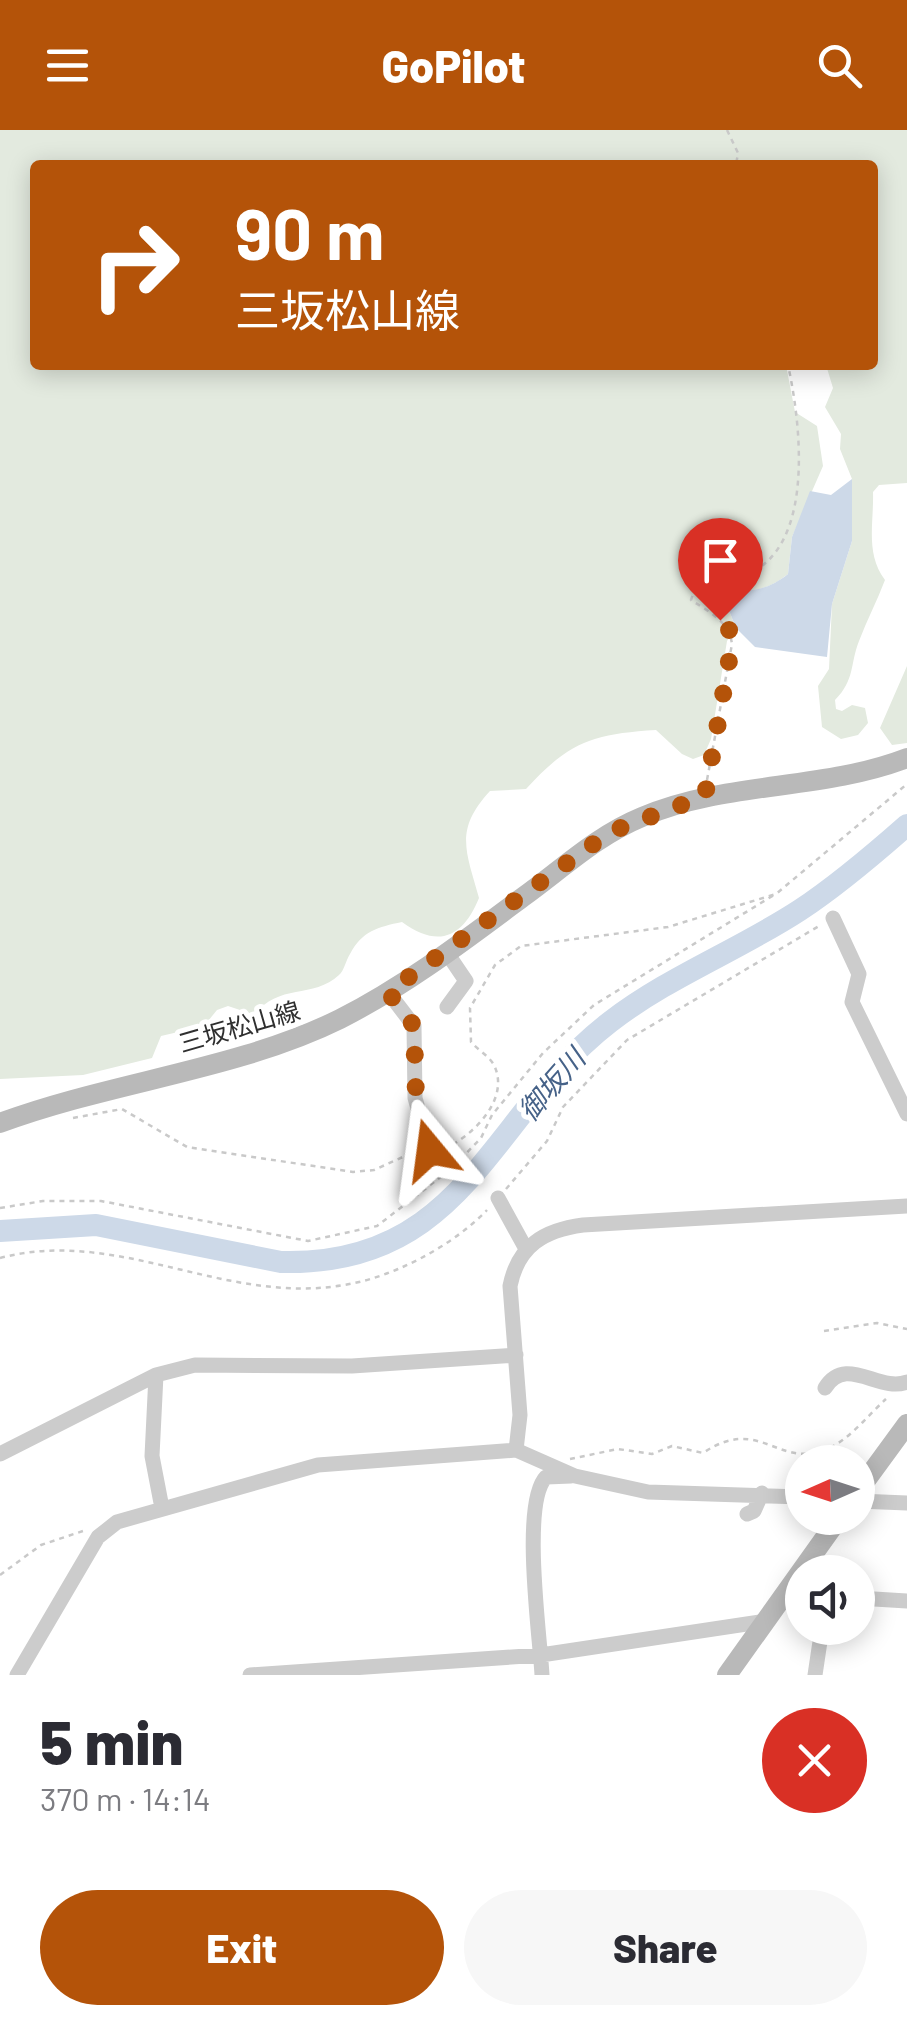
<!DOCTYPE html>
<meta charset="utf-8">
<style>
:root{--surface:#fff;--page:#f7f7f7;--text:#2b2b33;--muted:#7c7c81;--accent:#b45309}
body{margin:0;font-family:Barlow,"Noto Sans JP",sans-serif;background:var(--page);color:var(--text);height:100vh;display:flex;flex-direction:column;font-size:38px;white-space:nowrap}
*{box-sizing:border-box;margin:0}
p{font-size:32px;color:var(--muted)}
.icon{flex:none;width:55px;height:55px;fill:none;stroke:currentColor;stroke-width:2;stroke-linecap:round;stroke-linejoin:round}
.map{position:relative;height:1545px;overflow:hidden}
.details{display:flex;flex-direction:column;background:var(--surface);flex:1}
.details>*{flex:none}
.hud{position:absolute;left:30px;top:30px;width:848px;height:210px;border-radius:10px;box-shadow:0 5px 25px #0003;background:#b45309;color:#fff;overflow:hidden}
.needle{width:65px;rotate:267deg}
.controls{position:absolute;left:785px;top:1315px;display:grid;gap:20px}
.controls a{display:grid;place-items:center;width:90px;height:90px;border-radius:50%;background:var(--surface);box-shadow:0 5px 25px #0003;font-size:50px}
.pin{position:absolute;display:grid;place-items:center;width:85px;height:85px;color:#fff;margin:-102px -42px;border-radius:50% 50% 50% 0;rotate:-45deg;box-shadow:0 0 10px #0007}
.pin .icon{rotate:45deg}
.me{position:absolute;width:110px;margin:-55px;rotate:344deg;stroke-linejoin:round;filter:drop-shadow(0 0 8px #0008)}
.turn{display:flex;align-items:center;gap:35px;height:210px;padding:0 40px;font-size:45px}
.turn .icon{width:130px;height:130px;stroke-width:2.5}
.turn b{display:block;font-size:70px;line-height:85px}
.round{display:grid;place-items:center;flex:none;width:105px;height:105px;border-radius:52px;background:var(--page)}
.head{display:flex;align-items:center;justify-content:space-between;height:170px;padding:0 40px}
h1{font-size:60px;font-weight:800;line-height:75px}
.action{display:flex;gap:20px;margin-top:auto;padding:20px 40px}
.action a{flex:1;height:115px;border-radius:60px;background:var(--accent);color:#fff;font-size:40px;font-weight:800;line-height:115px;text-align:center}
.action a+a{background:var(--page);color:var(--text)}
header{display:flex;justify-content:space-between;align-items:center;height:130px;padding:0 40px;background:var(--accent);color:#fff;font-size:45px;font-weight:800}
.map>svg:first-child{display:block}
</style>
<header><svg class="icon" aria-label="menu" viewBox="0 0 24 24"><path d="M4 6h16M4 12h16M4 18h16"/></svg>GoPilot<svg class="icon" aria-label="search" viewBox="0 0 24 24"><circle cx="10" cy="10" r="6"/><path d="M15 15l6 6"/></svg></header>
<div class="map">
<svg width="907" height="1545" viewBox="0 0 907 1545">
<rect width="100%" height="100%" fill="#fff"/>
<path fill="#e3eadf" d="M0 0H907V353L879 355 873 362C874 393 865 423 885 450 877 471 867 490 859 511 850 534 855 550 835 570L836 579 842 581 852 575 865 578 868 593 858 605 841 609 822 597 818 556 829 539 832 474 852 411V349L840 319 841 304 825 277 833 258 826 235H872V35H35V235H786L795 282 817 296 823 336 792 407 788 444C754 471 740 454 703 464L730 483 736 498 727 511 711 609 704 625 693 629 682 624 656 600C592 604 569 612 526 659L490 661C454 700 466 721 479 768 463 807 439 819 402 792 378 797 362 801 350 824 346 830 344 841 339 845 314 869 277 853 255 885L228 876 217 880 204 896 161 906 152 928 83 945 0 949Z
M907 536V613L892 615 880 598Z"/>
<path fill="#cdd9e8" d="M852 349V411L832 474 827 527 755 517 736 498 730 483 703 464 704 459C739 460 759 467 788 444L792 407 810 361 831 365Z"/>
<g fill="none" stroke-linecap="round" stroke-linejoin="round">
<path stroke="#cdd9e8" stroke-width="22" d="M0 1101 96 1095 281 1132C466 1137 490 984 610 892 668 847 739 820 800 780 838 755 873 725 907 695"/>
<path stroke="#c9c9c9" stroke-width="2.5" stroke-dasharray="5 5" stroke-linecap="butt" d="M727 0 738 23 736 35
M707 650 732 514C729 491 709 482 691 470L698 449C818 465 805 313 788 235
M73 988 122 979 187 1017 353 1042 374 1040 416 1021
M444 1019C471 1007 511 970 494 935 489 926 478 920 471 912L470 878 495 835 521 816 668 797 776 764 907 654
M506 1059 547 1011 563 977 627 910 819 796
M0 1078 43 1071H101L308 1111 377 1096 451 1039 481 1008 492 985 543 923 594 875 774 765
M0 1128C136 1092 254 1201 398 1139 429 1126 463 1105 487 1080
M824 1201 877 1193 907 1199
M570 1329 618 1319 652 1324 672 1316 703 1323C759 1285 777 1338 824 1320 848 1312 867 1286 886 1269
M0 1445 41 1415 86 1400"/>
<path stroke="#ccc" stroke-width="15" d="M833 788 859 844 852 872 907 984
M447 823 466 851 447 877
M388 862 414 896 415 968 430 1020
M498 1068 526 1119
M825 1258C846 1224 879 1263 907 1252
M516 1320 520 1285 510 1156C518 1116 544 1100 583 1095L907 1076
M0 1324 156 1245
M858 1371 907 1373
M162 1378 152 1326 156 1245 195 1235 352 1236 516 1225
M747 1384 754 1381 762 1363
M858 1468 907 1471
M17 1545 98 1407 117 1392 318 1335 516 1320 575 1346 648 1362 802 1367
M250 1545 541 1525 767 1491
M542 1545C540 1506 521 1373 546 1347L571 1346
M815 1545 822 1498"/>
<path stroke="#b9b9b9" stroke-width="20" d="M0 993C110 952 237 940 340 889 405 856 464 811 523 767 562 739 596 706 642 687 726 651 821 661 907 628
M858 1361 907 1294
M727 1545 839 1388"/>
</g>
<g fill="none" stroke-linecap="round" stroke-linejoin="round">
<path stroke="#b45309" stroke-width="18" stroke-dasharray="0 32.4" d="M430 1020 416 968 414 896 388 862 610 702 705 666 732 514 730 501 720 490"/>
</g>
<g text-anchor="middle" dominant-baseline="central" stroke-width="10" stroke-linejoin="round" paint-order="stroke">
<g font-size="25" fill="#2f2f2f" stroke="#fff">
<text transform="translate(239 896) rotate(-16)">三坂松山線</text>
</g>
<g font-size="28" font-style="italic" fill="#466288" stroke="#fff">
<text transform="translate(551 954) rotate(-49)">御坂川</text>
</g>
</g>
</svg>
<div class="controls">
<a><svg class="needle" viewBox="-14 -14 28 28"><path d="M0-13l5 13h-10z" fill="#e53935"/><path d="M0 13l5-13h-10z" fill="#7c7c81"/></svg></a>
<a><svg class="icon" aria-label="sound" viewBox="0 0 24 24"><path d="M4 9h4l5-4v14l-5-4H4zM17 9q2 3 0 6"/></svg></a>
</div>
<div class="pin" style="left:720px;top:490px;background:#d93025"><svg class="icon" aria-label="arrive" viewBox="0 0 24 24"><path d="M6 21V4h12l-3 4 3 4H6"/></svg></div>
<svg class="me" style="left:430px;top:1020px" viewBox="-20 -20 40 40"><path d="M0-17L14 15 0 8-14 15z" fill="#b45309" stroke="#fff" stroke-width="4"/></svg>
<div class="hud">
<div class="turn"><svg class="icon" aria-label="right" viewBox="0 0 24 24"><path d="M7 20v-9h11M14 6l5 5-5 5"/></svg><div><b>90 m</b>三坂松山線</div></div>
</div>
</div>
<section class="details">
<div class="head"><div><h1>5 min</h1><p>370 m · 14:14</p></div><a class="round" style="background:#d93025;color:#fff"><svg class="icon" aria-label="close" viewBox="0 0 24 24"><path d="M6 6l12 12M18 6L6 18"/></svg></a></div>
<div class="action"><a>Exit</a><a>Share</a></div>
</section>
